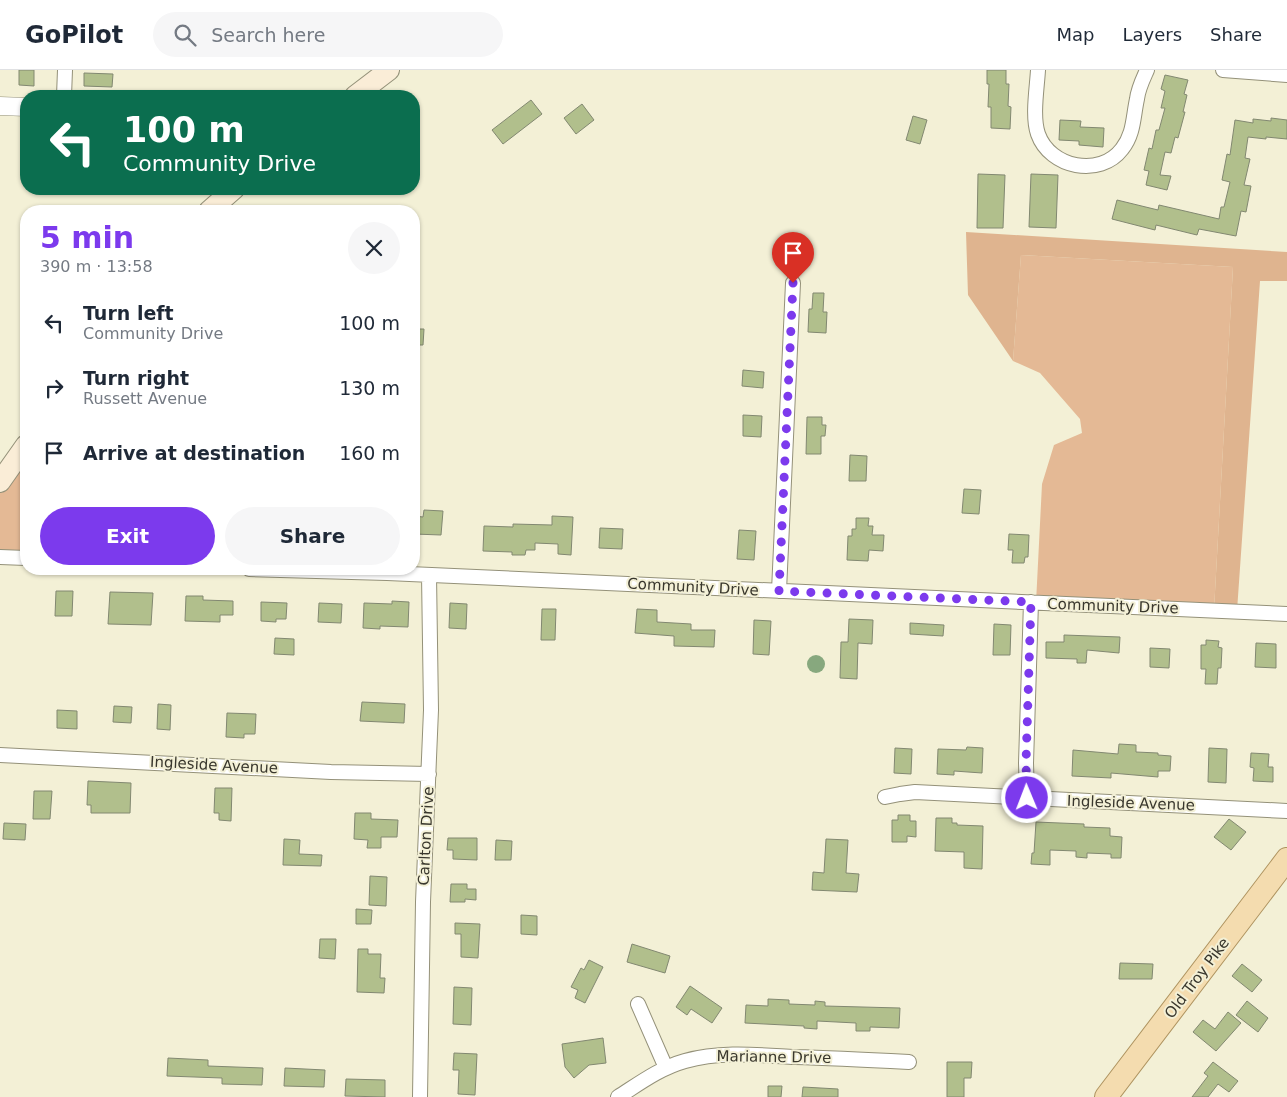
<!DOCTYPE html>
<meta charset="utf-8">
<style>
:root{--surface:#fff;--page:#f6f6f7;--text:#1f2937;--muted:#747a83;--line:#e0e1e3;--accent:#7c3aed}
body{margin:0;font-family:"DejaVu Sans",sans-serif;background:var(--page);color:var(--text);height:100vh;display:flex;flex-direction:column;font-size:19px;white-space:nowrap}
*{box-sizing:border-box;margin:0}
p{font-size:16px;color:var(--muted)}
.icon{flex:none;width:28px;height:28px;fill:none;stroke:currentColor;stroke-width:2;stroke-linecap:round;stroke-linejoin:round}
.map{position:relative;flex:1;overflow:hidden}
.panel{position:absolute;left:20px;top:135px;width:400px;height:370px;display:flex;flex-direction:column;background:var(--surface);border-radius:20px;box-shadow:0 1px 4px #0004}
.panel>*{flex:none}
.top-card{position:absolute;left:20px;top:20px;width:400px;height:105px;border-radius:20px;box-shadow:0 1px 4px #0004;background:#0b6e4f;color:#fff;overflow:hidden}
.pin{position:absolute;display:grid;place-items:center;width:42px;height:42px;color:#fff;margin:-51px -21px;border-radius:50% 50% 50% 0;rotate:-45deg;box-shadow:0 0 5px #0007}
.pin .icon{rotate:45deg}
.me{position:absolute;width:55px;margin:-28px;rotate:359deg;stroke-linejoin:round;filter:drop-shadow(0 0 4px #0008)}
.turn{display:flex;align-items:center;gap:18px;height:105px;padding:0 20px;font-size:22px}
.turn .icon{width:65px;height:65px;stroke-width:2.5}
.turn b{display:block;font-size:35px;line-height:42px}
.round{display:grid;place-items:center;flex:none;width:52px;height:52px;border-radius:26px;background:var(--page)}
.headline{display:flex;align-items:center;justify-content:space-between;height:85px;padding:0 20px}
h1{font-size:30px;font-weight:800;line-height:38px;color:var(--accent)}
.button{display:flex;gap:10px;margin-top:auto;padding:10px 20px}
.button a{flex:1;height:58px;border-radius:30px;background:var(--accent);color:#fff;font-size:20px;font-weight:800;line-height:58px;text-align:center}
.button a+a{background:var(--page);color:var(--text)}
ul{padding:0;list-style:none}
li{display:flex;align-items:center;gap:15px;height:65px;padding:0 20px}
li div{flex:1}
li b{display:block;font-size:19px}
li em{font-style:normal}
header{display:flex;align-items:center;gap:30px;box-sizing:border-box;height:70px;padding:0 25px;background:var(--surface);border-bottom:1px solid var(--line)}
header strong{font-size:24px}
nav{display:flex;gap:28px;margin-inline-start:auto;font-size:18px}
.search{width:350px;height:45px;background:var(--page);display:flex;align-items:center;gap:12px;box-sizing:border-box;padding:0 18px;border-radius:28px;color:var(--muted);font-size:19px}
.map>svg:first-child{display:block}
</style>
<header>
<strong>GoPilot</strong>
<div class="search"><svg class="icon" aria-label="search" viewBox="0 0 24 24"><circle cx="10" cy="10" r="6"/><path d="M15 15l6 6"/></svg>Search here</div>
<nav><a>Map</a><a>Layers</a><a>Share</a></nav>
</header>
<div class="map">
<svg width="1287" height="1027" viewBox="0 0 1287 1027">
<rect width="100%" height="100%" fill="#f3f0d6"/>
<path fill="#e4b995" d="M1021 185 1233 197 1214 540 1036 533 1042 414 1054 375 1082 363 1080 349 1040 303 1013 291Z
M26 386V483L0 481V423Z"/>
<path fill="#dfb48f" d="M966 162 1287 182V211H1260L1237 541 1214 540 1233 197 1021 185 1013 291 968 225Z"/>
<path fill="#87a87e" d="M807 594a9 9 0 1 1 18 0a9 9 0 1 1-18 0Z"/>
<path fill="#b1bf8c" stroke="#828871" d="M19 0H34V16L19 15Z
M987 0H1006V14H1009L1008 36 1011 37 1010 59 991 58V37H988L989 14H987Z
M84 3 113 4 112 17 84 16Z
M1165 5 1188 10 1184 24 1187 25 1183 42H1185L1178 68 1175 67 1171 83 1165 82 1160 105 1171 106 1167 120 1146 115 1149 101 1144 100 1149 78 1152 79 1156 60H1159L1165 38H1161L1165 21 1161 19Z
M531 30 542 44 503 74 492 60Z
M582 34 594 50 576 64 564 48Z
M913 46 927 50 920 74 906 70Z
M1271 48 1287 50V69L1266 67V69L1248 67 1245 88 1250 89 1244 115 1251 116 1246 142 1241 141 1236 166 1199 159 1197 165 1156 155 1155 160 1112 149 1117 130 1158 140 1159 135 1219 149 1221 137H1224L1230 112 1222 110 1227 84 1230 85 1235 50 1253 53V49L1271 51Z
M1060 50 1081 51 1080 57 1104 58 1103 77 1079 75V71L1059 70Z
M978 104 1005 105 1003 158H977Z
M1031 104 1058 105 1056 158 1029 157Z
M813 223H824L823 242H827L826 263 808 262 809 239H812Z
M414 259H424L423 275H414Z
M743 300 764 302 763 318 742 316Z
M743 345 762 346 761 367 743 366Z
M807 347H822V355H826L825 366H821V384H806Z
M850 385 867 386 866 411H849Z
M964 419 981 420 979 444 962 443Z
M424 440 443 441 441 465 414 464V446L423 447Z
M552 446 573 447 571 485 558 484V474L535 473V480H526L525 485H512V482L483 481 484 456 513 457V454L552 455Z
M856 448H869L868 456H873L872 465H884L883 481 869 480 868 491 847 490 848 466H852V459H856Z
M600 458 623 459 622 479 599 478Z
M739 460 756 461 754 490 737 489Z
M1009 464 1029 465 1028 487H1025L1024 493H1012L1013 480H1008Z
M56 521H73L72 546H55Z
M110 522 153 523 151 555 108 554Z
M186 526H203V530L233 531V545H220V552L185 551Z
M392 531 409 532 408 557 380 556V559L363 558 364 533 392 534Z
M261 532 287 533 286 549H276V552L261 551Z
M319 533 342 534 341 553 318 552Z
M450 533 467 534 466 559 449 558Z
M542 539H556L555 570H541Z
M637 539 657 540V552L691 554V560H715L714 577 674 576V566L635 563Z
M849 549 873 550 872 574 858 573 857 609 840 608 841 572H848Z
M754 550 771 551 769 585 753 584Z
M910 553 944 555 943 566 910 564Z
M994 554 1011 555 1010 585H993Z
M1064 565 1120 567 1119 583 1087 580 1086 593H1077V589L1046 588V572H1064Z
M275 568 294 569V585L274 584Z
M1206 570 1219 571 1218 577 1222 578 1221 598H1218L1217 614H1205L1206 599H1201V575H1206Z
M1256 573 1276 574V598L1255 597Z
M1150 578 1170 579 1169 598 1150 597Z
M362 632 405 634 404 653 360 651Z
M158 634 171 635 170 660 157 659Z
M114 636 132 637 131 653 113 652Z
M57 640 77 641V659L57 658Z
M227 643 256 644 255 664H244V668L226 667Z
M1119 674 1136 675V682L1158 683V685L1171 686 1170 701H1158V707L1111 703V708L1072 706 1073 680 1118 684Z
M967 677 983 678 982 703 954 701V705L937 704 938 679 966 680Z
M895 678 912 679 911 704 894 703Z
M1209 678 1227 679 1226 713 1208 712Z
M1251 683 1269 684 1268 697H1273V712L1253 711 1254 698 1250 697Z
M88 711 131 713 130 743H91V735H87Z
M215 718H232L231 751 219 750V743H214Z
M34 721H52L50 749H33Z
M355 743H371V749L398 750 397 767H381V778H367L368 770 354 769Z
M898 745H910V751H916V767L907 766V772H892V750H898Z
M936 748H952V753H957V755L983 756 982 799 964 798V782L935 781Z
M1229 749 1246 762 1231 780 1214 767Z
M1036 752 1084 754V757L1110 758V766L1122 767 1121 788H1111V784L1087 783V788L1076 787V781L1050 780V795L1031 794 1032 783H1034Z
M4 753 26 754 25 770 3 769Z
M448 768H477V790L453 789V780H447Z
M284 769 300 770 299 784 322 785 321 796 283 795Z
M826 769 848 770 846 803 859 804 857 822 812 820 813 802 824 803Z
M496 770 512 771 511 790H495Z
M370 806 387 807 386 836 369 835Z
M451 814H467V819H476V830L465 829V832H450Z
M356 839 372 840 371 854H356Z
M521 845 537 846V865L521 864Z
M455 853 480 854 478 888 461 887V864H455Z
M320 869H336L335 889 319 888Z
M632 874 670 886 665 903 627 892Z
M358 879H368V884H381L380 908H385L384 923 357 922Z
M589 890 603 897 585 933 575 928 578 920 571 917 581 898 584 900Z
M1120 893 1153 894 1152 909H1119Z
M1242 894 1262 910 1252 922 1232 906Z
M690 916 722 938 712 953 691 939 687 945 676 937Z
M454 917 472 918 471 955 453 954Z
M768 929 789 930V934L815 935V931L825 932V936L900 938 899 958 870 957V961H856V953L817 951V959L804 958V956L745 953 746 935 768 936Z
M1247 931 1268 948 1258 962 1236 945Z
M1228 942 1241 953 1216 981 1193 962 1203 950 1215 959Z
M603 968 606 993 589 995 574 1008 565 997 562 974Z
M454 983 477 984 475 1025 458 1024 459 1000H453Z
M168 988 208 990V996L263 998 262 1015 222 1014V1008L167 1006Z
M947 992H972L971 1008H964V1027H947Z
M1213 992 1238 1011 1229 1022 1218 1014 1208 1027H1192L1208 1006 1204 1003Z
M285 998 325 1000 324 1017 284 1016Z
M346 1009 385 1010V1027L345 1026Z
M768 1016H782L781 1027H768Z
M803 1017 838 1019V1027H802Z"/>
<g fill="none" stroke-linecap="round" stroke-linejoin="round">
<defs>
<path id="minor" d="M1038 0C1037 18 1032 47 1038 64 1050 98 1100 108 1122 79 1134 64 1133 47 1137 29 1138 19 1143 9 1147 0
M1223 0 1287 5
M64 26 65 0
M0 487 26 488
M249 499 387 503 1287 544
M779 521 793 213
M0 685 331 702 429 704
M885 727 900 724 915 722 1287 741
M1027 728 1026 693 1031 532
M638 934 666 998
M420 1027 423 832 431 640 429 505
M618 1027C640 1013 660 998 685 991 721 981 758 985 795 987 833 988 871 990 909 992"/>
<path id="tertiary" d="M0 36 26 37"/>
<path id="secondary" d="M355 26 389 0
M209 141 234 119
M0 412 26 375"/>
<path id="primary" d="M1106 1027 1287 789"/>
</defs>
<use href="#minor" stroke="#949179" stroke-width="16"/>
<use href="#tertiary" stroke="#949179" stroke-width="19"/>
<use href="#secondary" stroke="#949179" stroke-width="22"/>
<use href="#primary" stroke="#ae935f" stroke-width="24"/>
<use href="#minor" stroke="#fff" stroke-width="14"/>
<use href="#tertiary" stroke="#fff" stroke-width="18"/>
<use href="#secondary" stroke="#faedd7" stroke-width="20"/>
<use href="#primary" stroke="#f4dcaf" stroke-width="22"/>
</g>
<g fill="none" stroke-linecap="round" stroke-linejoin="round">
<path stroke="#7c3aed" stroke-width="9" stroke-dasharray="0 16.2" d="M793 213 779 521 1031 532 1026 693 1027 728"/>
</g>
<g text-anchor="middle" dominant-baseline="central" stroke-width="4" stroke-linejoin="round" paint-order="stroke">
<g font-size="15" fill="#39372d" stroke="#f3f0d6">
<text transform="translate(693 517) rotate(3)">Community Drive</text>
<text transform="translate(1113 536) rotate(2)">Community Drive</text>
<text transform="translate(214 695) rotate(3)">Ingleside Avenue</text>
<text transform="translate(1131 733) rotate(2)">Ingleside Avenue</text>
<text transform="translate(426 766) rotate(-87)">Carlton Drive</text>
<text transform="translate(1197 908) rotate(-53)">Old Troy Pike</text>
<text transform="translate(774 987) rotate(1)">Marianne Drive</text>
</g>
</g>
</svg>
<div class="pin" style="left:793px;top:213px;background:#d93025"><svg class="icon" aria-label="arrive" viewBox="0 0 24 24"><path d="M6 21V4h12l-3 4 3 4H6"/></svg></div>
<svg class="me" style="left:1027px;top:728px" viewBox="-20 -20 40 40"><circle r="17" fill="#7c3aed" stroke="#fff" stroke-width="3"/><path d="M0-11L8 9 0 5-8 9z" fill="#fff"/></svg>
<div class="top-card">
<div class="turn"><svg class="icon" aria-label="left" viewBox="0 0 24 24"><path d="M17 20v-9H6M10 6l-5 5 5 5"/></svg><div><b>100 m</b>Community Drive</div></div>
</div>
<section class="panel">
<div class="headline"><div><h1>5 min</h1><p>390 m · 13:58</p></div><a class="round"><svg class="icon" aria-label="close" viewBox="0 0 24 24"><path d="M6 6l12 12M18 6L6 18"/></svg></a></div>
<ul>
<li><svg class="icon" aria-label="left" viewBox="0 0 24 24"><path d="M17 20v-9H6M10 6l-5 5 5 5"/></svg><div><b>Turn left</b><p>Community Drive</p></div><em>100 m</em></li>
<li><svg class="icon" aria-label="right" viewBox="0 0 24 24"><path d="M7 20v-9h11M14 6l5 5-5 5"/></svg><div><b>Turn right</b><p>Russett Avenue</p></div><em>130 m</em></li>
<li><svg class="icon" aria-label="arrive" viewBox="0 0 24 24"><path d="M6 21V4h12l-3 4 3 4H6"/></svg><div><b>Arrive at destination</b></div><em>160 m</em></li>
</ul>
<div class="button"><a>Exit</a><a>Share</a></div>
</section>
</div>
